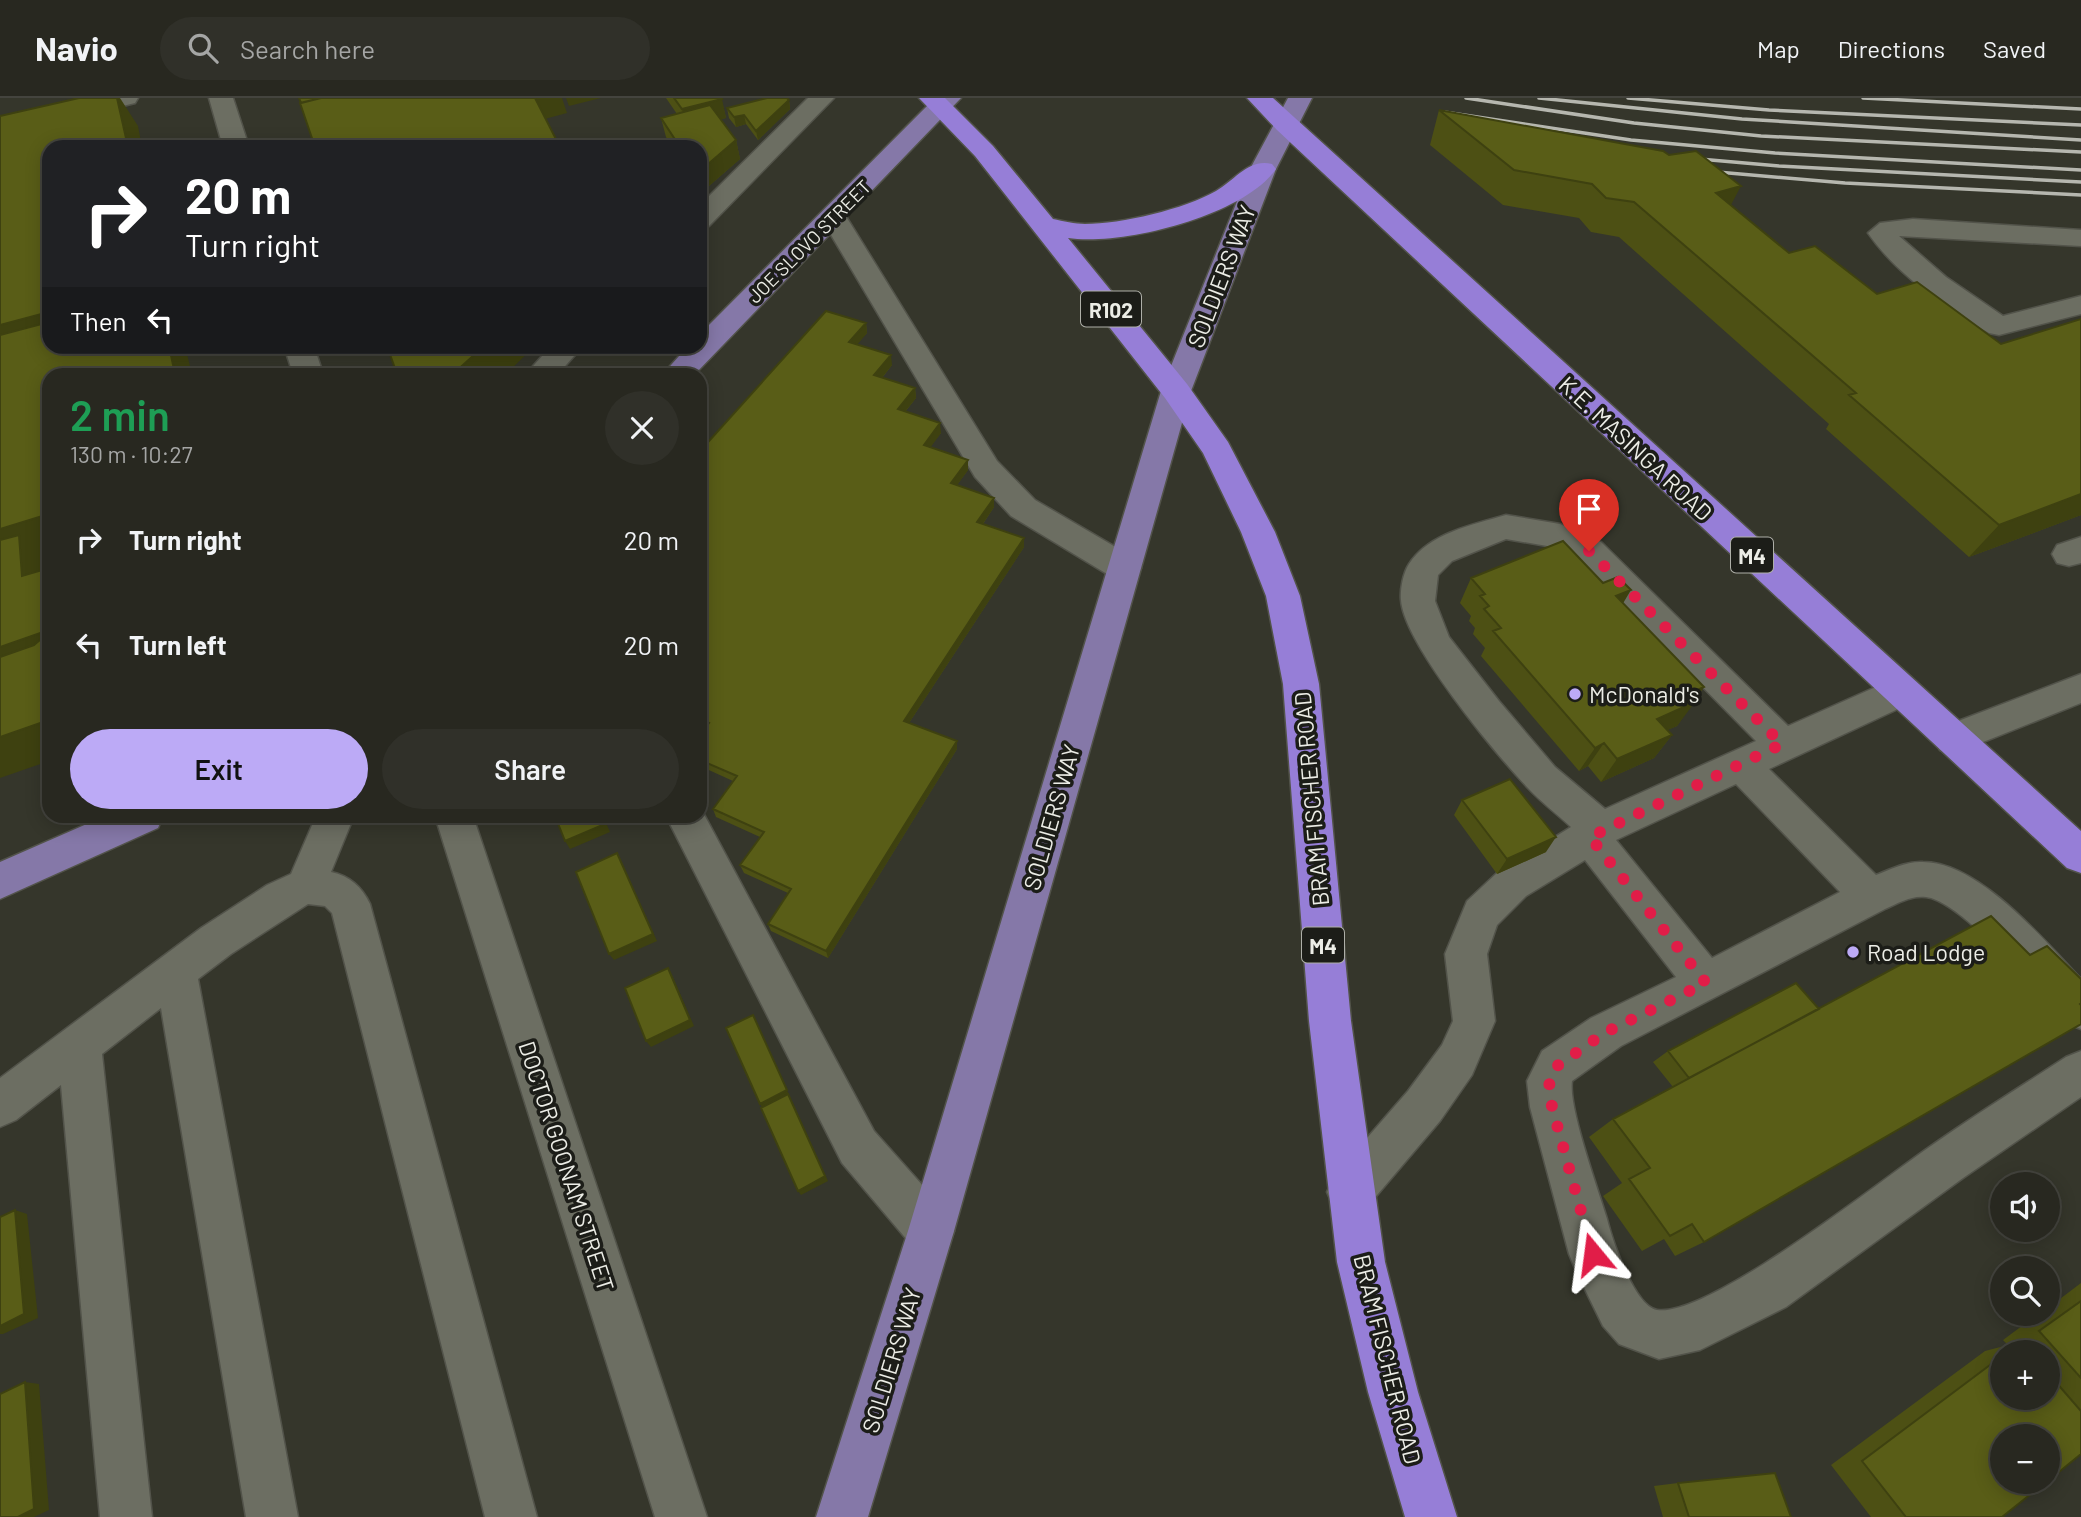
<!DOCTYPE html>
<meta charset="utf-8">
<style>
:root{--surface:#282820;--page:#303029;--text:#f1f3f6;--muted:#a5a6a5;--line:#44443e;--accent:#bcaaf6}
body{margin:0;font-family:Barlow,sans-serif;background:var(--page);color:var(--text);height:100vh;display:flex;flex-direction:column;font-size:26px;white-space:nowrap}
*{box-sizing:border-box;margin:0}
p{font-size:23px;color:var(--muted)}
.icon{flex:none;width:38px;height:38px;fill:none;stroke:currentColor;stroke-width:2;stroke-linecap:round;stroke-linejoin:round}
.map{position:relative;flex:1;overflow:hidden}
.drawer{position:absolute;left:42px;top:270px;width:665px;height:455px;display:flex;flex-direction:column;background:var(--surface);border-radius:21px;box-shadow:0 4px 18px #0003,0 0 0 2px var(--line)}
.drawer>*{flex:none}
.hud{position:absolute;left:42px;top:42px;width:665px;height:214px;border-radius:21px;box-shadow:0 4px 18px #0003,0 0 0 2px var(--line);background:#202124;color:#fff;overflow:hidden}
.buttons{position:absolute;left:1990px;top:1074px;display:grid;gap:14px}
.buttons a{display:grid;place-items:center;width:70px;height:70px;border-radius:50%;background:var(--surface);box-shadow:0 4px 18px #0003,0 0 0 2px var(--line);font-size:35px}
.pin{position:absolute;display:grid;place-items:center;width:60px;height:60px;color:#fff;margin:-72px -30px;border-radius:50% 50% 50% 0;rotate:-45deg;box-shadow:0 0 7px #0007}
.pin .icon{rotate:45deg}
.me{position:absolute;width:77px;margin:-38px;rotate:344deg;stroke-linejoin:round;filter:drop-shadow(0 0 5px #0008)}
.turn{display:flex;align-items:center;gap:24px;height:147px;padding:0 28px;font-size:32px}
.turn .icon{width:91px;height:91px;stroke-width:2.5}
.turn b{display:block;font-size:49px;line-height:60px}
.then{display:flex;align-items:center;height:66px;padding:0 28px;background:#0003;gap:14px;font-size:26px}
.round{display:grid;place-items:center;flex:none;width:74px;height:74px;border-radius:37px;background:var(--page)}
.headline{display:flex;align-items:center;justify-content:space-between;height:119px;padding:0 28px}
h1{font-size:42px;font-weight:600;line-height:52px;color:#1e9e55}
.button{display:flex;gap:14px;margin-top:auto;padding:14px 28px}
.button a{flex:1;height:80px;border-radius:42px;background:var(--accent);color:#111;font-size:28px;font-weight:600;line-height:80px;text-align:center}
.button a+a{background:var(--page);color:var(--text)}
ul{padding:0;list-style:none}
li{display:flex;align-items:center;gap:21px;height:105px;padding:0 28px}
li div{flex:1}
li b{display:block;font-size:26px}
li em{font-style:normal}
header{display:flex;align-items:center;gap:42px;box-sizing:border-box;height:98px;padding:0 35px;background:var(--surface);border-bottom:2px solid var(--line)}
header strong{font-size:33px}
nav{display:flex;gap:38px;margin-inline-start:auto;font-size:24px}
.search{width:490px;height:63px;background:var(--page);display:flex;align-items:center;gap:18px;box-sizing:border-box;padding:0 24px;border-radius:38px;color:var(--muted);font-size:26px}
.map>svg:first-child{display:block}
</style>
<header>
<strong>Navio</strong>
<div class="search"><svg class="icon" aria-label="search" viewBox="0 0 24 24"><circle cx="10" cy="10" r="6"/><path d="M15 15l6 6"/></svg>Search here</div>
<nav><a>Map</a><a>Directions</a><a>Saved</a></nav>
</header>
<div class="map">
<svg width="2081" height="1419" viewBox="0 0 2081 1419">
<rect width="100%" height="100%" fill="#35362b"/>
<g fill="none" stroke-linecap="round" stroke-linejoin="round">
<defs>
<path id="minor" d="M95 0H138L135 5 0 38V22Z
M209 0H233L249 49H223Z
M808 0H834L709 128 700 130V107Z
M834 112 843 114 847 120 997 363 1035 402 1136 461 1141 470 1136 479 1124 483 1112 479 1011 418 975 379 821 120 825 114Z
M1913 121 2081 132V148L1899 138 1946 179 2003 218 2081 198V216L1999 237 1989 235C1945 209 1897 177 1868 135L1880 125Z
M284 248H314L323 276H293Z
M551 248H583L558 276H526Z
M1506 417 1560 426 1601 444 1788 628 1887 584 1900 580 1913 584 1918 594 1913 604 1769 671 1876 777C1891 771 1907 763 1923 764 1979 764 2045 843 2081 881V931L2066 925C2040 897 1962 803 1926 799 1912 797 1898 805 1885 811L1621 948 1572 983C1568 1009 1598 1091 1607 1121 1612 1141 1634 1208 1657 1212 1708 1220 1880 1083 1928 1050 1973 1018 2020 989 2066 959L2081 953V999L1963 1080 1786 1209 1700 1252 1659 1261 1619 1246 1603 1228 1576 1173 1569 1156 1530 1009 1527 983 1542 953 1591 920 1676 879 1585 762 1526 798 1497 827 1487 856 1495 923 1472 977 1440 1023 1366 1110 1350 1117 1334 1110 1327 1094 1334 1078 1408 993 1442 947 1453 923 1445 856 1467 803 1498 774 1571 729C1557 716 1541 704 1528 690 1496 656 1404 546 1401 502 1400 492 1403 475 1409 466 1429 435 1472 427 1506 417ZM1506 441 1553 449 1577 462 1756 643 1605 711 1555 669 1499 603 1449 539 1435 503 1438 477 1452 463ZM1736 686 1840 794 1712 860 1616 742Z
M2081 439V465L2069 468 2057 465 2052 456 2057 447Z
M2081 576V605L1953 656 1940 652 1934 641 1940 630Z
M700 709 874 1033 948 1116 954 1133 948 1150 931 1156 914 1150 842 1065 666 718H700Z
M316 718H354L331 774C350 778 362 789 370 806L537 1419H485L332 815 325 808 308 806 231 856 198 881 298 1419H246L161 910 102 956 152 1419H100L61 987 16 1022 0 1029V980L201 830 267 787 291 776Z
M435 718H473L707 1419H655Z"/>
<path id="major" d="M935 0H961L695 276H663L688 248H700V236Z
M1288 0H1312L1276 71 1191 293 954 1133 868 1419H816L908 1133 1161 293 1250 71Z
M105 718H163L158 730 0 801V764Z"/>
<path id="highway" d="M919 0H945L993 48 1053 121C1063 123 1075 126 1085 126 1121 126 1185 111 1216 93 1235 82 1249 60 1272 66L1276 71C1243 118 1122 148 1068 140L1187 286 1228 344 1275 434 1300 498 1319 586 1351 923 1385 1164 1418 1294 1457 1419H1405L1368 1294 1337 1164 1309 923 1283 586 1266 498 1241 434 1203 355 1165 300 975 58Z
M1247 0H1273L2081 733V775L2067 770 1277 32Z"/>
</defs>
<use href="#minor" stroke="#52534a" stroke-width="3"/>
<use href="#major" stroke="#52534a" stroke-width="3"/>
<use href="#highway" stroke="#52534a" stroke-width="3"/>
<use href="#minor" fill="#6c6e62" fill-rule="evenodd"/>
<use href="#major" fill="#8578a8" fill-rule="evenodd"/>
<use href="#highway" fill="#967ed7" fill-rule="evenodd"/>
<path stroke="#b6b7af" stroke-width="3.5" d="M1466 0 1634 25 1761 38 2081 54
M1539 0 1742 21 2081 42
M1628 0 1769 12 2081 27
M1863 0 2081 11
M1444 14 1631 42 1775 55 2081 72
M1688 60 1779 68 2081 84
M1706 73 1845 85 2081 97"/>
</g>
<path fill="#4d5014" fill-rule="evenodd" d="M666 0H721L726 20 720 21 736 42 740 61 702 94 700 91V49H672L666 39 661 20 677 16Z
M789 2 790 11 758 42 746 26 736 29 729 20 727 10Z
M1439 12 1731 107 1789 155 1877 196 2001 246 2081 221V417L1969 459 1826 331 1829 326 1619 139 1591 134 1579 120 1503 107 1430 47Z
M866 225 867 235 857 246 892 267 882 280 915 290 916 300 905 314 941 335 930 349 968 362V372L957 387 994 400V409L983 426 1024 449 909 625 957 651 828 860 771 833 768 826 788 795 744 775 740 767 760 739 716 719 713 711 733 683 700 668V637L705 630 700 628V353Z
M1471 480 1623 505 1704 589 1677 628 1667 632 1672 637 1654 660 1601 684 1588 668 1579 673 1481 558 1485 550 1473 536 1475 530 1469 523 1471 518 1460 505Z
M1462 702 1546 754 1497 776 1454 717Z
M1796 885 1704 1144 1675 1158 1664 1141 1642 1153 1603 1098 1622 1085 1589 1039 1613 1021 1673 989 1653 964 1668 953Z
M2081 1185V1356L2002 1419H1871L1831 1367 1985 1253 2008 1247 2003 1242 2038 1216H2048V1210ZM2002 1255H2048V1300H2002Z
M1678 1385 1791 1419H1663L1654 1388Z"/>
<path fill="#3e4110" d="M117 0H120L138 28 142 49H128Z
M533 0H562L567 15 541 22Z
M566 0H601L569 8Z
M722 1 726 20 687 30 682 11Z
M789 2 790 11 758 42 756 33Z
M744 17 746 26 736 29 734 19Z
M736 42 740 61 702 94 700 85V73Z
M1741 88 1723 122 1716 95Z
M49 214V248L0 269V227Z
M866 225 867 235 851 254 849 244Z
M169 248H185L192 276H175Z
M484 248H535L506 276H453Z
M891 257 892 267 876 287 874 277Z
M915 290 916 300 899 321 898 311Z
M940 325 941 335 925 357 924 347Z
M968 362V372L952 394 951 385Z
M2081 396V417L1969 459 1999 427Z
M994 400V409L978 433 977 424Z
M49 416V458L42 460 49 467V505L0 474V431Z
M1024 440V449L905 631 904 623Z
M1631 492 1616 517V498Z
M49 532V574L0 597V548Z
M1704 589 1692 605 1695 604 1677 628 1640 644 1657 621 1688 596Z
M49 622V663L0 680V630Z
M1672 637 1654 660 1601 684 1617 661Z
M957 643V651L828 860 826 853Z
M1604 645 1588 668 1579 673 1595 650Z
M602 718H603L610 734 570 751 565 743Z
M1556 739 1546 754 1497 776 1507 761Z
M617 755 621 763 657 843 614 862 609 856Z
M668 870 672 877 694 928 651 949 646 943Z
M753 917 828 1083 801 1097 798 1093 764 1012 760 1006Z
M15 1112 27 1116 38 1220 3 1236H0V1228Z
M25 1284 39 1286 49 1412 34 1419H18Z"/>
<path fill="#595d17" stroke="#3e4110" stroke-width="2" d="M79 0H117L128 49H49V214L0 227V18Z
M299 0H321L301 5Z
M321 0H535L560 49H315L300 5Z
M674 0H721L722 1 682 11Z
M767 0H787L789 2 756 33 744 17 734 19 727 10Z
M710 7 736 42 700 73V49H680L661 20Z
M1439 12 1663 53 1669 57 1696 53 1741 88 1716 95 1789 155 1815 148 1877 196 1917 184 2001 246 2081 221V396L1999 427 1849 297 1856 295 1634 104 1606 100 1592 86 1514 72Z
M826 213 866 225 849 244 891 257 874 277 915 290 898 311 940 325 924 347 968 362 951 385 994 400 977 424 1024 440 904 623 957 643 826 853 768 826 791 791 740 767 764 734 713 711 737 678 700 662V637L709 625 700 621V353Z
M49 224V248H169L175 276H49V416L0 431V237Z
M387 248H484L453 276H397Z
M19 437 22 478 49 470V532L0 549V442Z
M1563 443 1603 485 1618 479 1631 492 1616 498 1704 589 1688 596 1695 604 1657 621 1672 637 1617 661 1604 645 1595 650 1493 533 1501 530 1484 511 1489 508 1480 498 1485 496 1471 480Z
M49 534V622L0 639V559L34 547Z
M1510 681 1556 739 1507 761 1462 702Z
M555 718H602L605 726 565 743Z
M617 755 653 836 609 856 576 774Z
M1991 818 2030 857 2047 848 2081 881V905L2080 906 2081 907V926L1704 1144 1692 1126 1670 1138 1629 1081 1650 1070 1613 1021Z
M668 870 690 922 646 943 625 890Z
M1796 885 1819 911 1689 980 1668 953Z
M753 917 787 992 760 1006 726 930Z
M788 996 825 1078 798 1093 761 1010Z
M15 1112 24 1216 0 1228V1119Z
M2081 1203V1280L2039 1233Z
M2020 1245 2029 1255H2007Z
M2002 1258V1300H2048V1275L2081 1313V1356L2048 1383V1339H2002V1384H2046L2002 1419H1906L1862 1363Z
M25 1284 34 1411 18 1419H0V1296Z
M1775 1375 1791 1419H1689L1678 1385Z"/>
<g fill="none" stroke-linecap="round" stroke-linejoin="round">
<path stroke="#e11d48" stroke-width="12" stroke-dasharray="0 21.6" d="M1589 453 1782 646 1590 739 1706 885 1606 934 1557 968 1549 983 1552 1009 1593 1156"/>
</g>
<g fill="#bcaaf6" stroke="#1c1d18" stroke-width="2.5">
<circle cx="1575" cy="596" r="7"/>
<circle cx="1853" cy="854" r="7"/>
</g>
<g text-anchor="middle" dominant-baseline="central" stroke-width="7" stroke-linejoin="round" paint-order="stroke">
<g font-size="19" fill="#ecede6" stroke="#1c1d18">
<text transform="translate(809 143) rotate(-45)">JOE SLOVO STREET</text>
</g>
<g fill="#1c1d18" stroke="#aeafa8" stroke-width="2">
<rect x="1081" y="193.5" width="60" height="35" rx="5"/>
<rect x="1731" y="439.5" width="42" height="35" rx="5"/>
<rect x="1302" y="829.5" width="42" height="35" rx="5"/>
</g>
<g font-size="21" font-weight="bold" fill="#ecede6">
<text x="1111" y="211">R102</text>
<text x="1752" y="457">M4</text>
<text x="1323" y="847">M4</text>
</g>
<g font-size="23" fill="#ecede6" stroke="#1c1d18">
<text transform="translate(1221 178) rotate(-69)">SOLDIERS WAY</text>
<text transform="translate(1636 350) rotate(43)">K.E. MASINGA ROAD</text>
<text transform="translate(1311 701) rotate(-95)">BRAM FISCHER ROAD</text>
<text transform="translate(1051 719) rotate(-74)">SOLDIERS WAY</text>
<text transform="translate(567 1068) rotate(72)">DOCTOR GOONAM STREET</text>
<text transform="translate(1388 1261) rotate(76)">BRAM FISCHER ROAD</text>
<text transform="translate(891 1262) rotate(-73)">SOLDIERS WAY</text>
</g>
<g font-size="23" fill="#ecede6" stroke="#1c1d18" text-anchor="start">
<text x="1589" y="596">McDonald's</text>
<text x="1867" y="854">Road Lodge</text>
</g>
</g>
</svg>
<div class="buttons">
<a><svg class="icon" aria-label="sound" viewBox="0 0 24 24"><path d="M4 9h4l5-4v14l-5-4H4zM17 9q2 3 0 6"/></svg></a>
<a><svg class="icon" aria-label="search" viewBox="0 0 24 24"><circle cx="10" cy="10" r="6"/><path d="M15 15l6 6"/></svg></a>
<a>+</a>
<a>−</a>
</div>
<div class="pin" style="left:1589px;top:453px;background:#d93025"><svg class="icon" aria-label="arrive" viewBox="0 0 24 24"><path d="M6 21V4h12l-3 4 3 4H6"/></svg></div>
<svg class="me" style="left:1593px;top:1156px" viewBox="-20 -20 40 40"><path d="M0-17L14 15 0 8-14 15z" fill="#e11d48" stroke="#fff" stroke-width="4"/></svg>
<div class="hud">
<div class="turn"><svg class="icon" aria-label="right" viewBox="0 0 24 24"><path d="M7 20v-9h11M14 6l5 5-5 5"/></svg><div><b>20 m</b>Turn right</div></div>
<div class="then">Then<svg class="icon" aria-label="left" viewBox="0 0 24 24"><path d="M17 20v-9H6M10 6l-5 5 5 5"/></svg></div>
</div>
<section class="drawer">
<div class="headline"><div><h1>2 min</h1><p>130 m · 10:27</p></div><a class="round"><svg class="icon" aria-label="close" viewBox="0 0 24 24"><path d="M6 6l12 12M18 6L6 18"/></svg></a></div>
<ul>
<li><svg class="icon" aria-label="right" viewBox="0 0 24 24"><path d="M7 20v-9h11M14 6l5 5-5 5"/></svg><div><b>Turn right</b></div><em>20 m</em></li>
<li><svg class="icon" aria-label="left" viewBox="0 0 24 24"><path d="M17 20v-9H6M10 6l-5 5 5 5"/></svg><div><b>Turn left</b></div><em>20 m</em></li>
</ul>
<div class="button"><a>Exit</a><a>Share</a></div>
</section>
</div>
